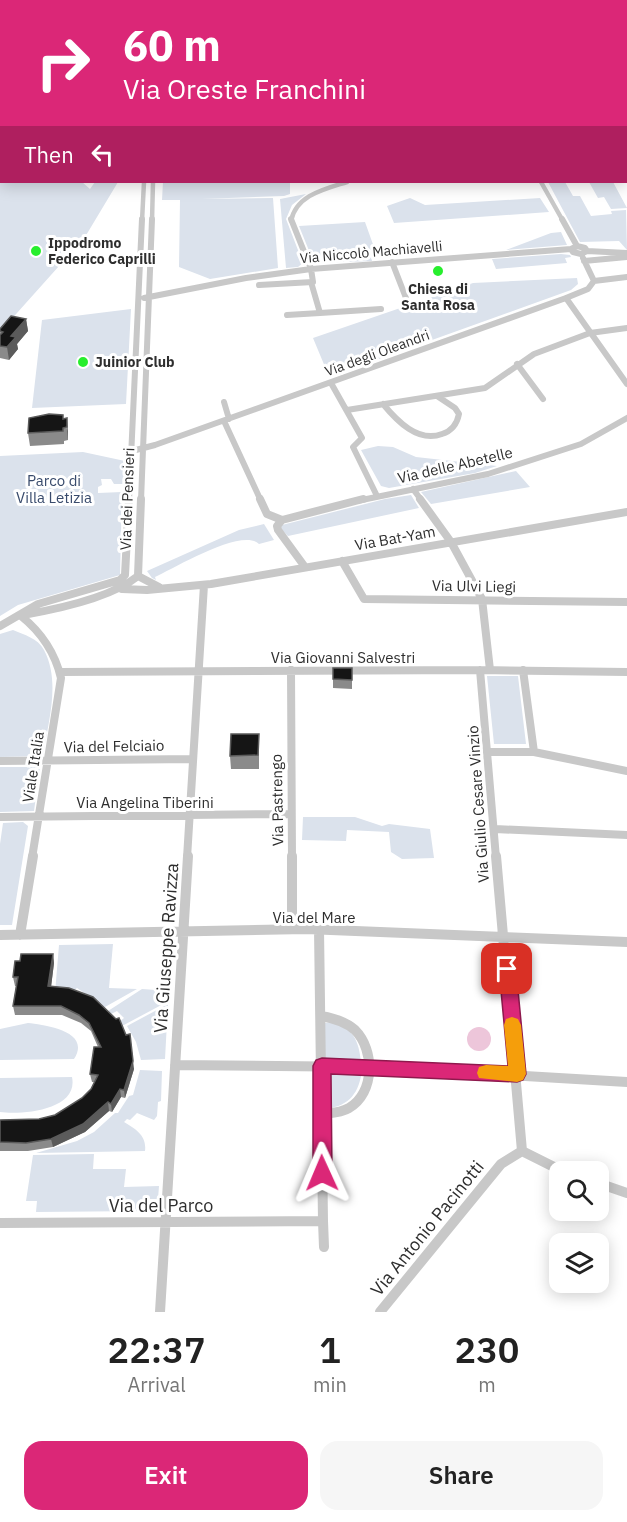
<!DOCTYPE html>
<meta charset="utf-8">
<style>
:root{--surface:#fff;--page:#f6f6f6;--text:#222;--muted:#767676;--accent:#db2777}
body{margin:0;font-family:"IBM Plex Sans",sans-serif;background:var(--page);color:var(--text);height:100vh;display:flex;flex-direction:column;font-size:22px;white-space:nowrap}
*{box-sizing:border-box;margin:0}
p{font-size:20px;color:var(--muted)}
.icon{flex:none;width:33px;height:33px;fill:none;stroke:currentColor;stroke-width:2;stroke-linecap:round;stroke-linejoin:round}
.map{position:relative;height:1312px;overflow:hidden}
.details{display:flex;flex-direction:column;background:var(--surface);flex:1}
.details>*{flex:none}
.guide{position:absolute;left:0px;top:0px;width:627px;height:183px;box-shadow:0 3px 15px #0003;background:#db2777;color:#fff;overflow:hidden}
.controls{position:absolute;left:549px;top:1161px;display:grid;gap:12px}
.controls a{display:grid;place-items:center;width:60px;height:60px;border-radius:12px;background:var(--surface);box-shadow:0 3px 15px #0003;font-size:30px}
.pin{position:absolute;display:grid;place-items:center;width:51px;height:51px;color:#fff;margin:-26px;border-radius:12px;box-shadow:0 3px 9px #0006}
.me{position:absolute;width:66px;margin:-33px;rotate:359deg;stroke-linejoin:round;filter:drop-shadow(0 0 4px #0008)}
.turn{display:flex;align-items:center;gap:21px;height:126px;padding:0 24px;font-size:27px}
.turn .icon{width:78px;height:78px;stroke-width:2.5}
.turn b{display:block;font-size:42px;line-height:51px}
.then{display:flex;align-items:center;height:57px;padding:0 24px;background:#0003;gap:12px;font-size:22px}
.eta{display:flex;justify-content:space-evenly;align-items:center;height:102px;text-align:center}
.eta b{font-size:36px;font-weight:600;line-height:42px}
.button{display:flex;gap:12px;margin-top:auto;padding:12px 24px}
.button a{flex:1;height:69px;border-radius:18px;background:var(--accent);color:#fff;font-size:24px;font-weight:600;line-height:69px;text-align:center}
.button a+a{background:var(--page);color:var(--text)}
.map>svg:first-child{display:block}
</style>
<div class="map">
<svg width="627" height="1312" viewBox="0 0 627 1312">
<rect width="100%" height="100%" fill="#fff"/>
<path fill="#dbe2ec" d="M0 156 2 182H82L90 189 95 182H118L85 237 0 332Z
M163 182H290V194L284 196 201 199 273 198 278 268 210 279 179 267 180 200H162Z
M548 182H565L573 196H580L591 216 612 214 611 211 626 210 627 250 619 241 580 242Z
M589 182H613L627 208 611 209 604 197 598 198Z
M306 194 292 205 286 219 303 263 298 267 286 268 280 199Z
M410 198 425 205 540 198 549 212 394 223 387 206Z
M365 222 375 250H369L372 261 314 263 299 226Z
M561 232 567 245 506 250 551 233Z
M561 254 570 255 571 257 565 258 567 263 496 269 492 259Z
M577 278 578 284 571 290 340 373 337 371 328 374 313 338 473 283Z
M131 309 126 404 32 408 42 320Z
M378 446 393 447 416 457 497 466 475 473 389 488 381 486 361 450Z
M83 452 125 461 124 484H114L111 479H101L102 485 98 487V493L122 492 120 575 18 605 0 616V456Z
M516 471 530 487 431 504 421 492Z
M411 495 419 508 288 536 278 526 385 499Z
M264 524 274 540 259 544C242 527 173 569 155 577L156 580 152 578 147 571 239 530Z
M13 630C24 635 38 638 44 650 61 682 48 722 43 756L0 757V634Z
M487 676H518L526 744H494Z
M0 767H40L34 811 0 812Z
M303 817H355L382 826 389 824 430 829 434 858 402 859 391 852 389 832 347 830 346 841 302 840Z
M23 822 28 826 12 925H0V844L3 823Z
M113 944 109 988 137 989 105 1007 77 988 70 994 55 993 59 945Z
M142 989 156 990 161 1001 167 1002 122 1026 119 1022 124 1018 117 1011 111 1014 108 1011Z
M168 1004 165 1059 141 1060 136 1042 127 1026Z
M331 1022C353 1027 359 1041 361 1062H325V1023Z
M28 1023C45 1025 92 1031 74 1059L0 1060V1029Z
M140 1070 162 1071 161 1101 158 1102 157 1116 154 1120 137 1113 130 1120 127 1119 124 1122C136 1129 147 1136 145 1151L36 1153 77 1141 94 1132 115 1113H118L129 1096 133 1095Z
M326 1070H362C359 1093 350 1105 327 1109Z
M72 1077C79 1110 22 1115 0 1112V1078Z
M94 1154 93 1169H126L124 1187 159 1186 158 1199H148L147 1211 36 1212 37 1201H26L33 1155Z"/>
<path fill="#edc6da" d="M467 1039a12 12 0 1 1 24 0a12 12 0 1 1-24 0Z"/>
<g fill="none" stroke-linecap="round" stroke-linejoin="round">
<path stroke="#edc6da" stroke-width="1.5" d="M593 2 596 0"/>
<path stroke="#c8c8c8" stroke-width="4.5" d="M226 0 228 2
M345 0 347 2
M427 0 429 2
M626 146 627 149
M541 182 563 221
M142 221 144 182
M152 221 153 182
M291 221C296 195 325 189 347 182"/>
<path stroke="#c8c8c8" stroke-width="6" d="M562 219 577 246
M577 246 585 248 587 251 581 254 573 252 571 249Z
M587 251 627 253
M583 258 594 281
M584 261 627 257
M392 262 406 298
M259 285 313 282 311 269 291 219
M144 298 246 278 311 269 571 249
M566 298 627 384
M320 313 381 309
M287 315 320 313 311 282
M517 364 543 399
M331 383 362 438 353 447 377 496
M224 402 229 419
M383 404C397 421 418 443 442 434 452 431 457 424 459 414L455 408 437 396
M347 410 485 388 534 354 590 333 627 328
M224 421 261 501
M132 451 155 445 566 298 588 289 594 281 627 277
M413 489 422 501
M129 501 142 219
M141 501 152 219
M357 501 488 474 581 444 627 418"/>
<path stroke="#c8c8c8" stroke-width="8" d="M260 499 267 514 282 520 363 499
M420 499 451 542 482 599 490 670
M282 520 277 526 278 530 305 567
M342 561 364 599 627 602
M138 576 159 587
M122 589 147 590 211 584 627 512
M23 615C58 609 111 598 138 576L141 499
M21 616C41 632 55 653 61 678L32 858
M0 626 38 604 120 580 125 575 129 499
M291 670 292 858
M480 670 496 858
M523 670 534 752
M60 672 480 670 627 672
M489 752H534L627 771
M0 761 193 759
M0 817 290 814
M495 829 627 835
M187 858 204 585"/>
<path stroke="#c8c8c8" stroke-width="10" d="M292 856V929
M0 935 306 929 627 942
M20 935 33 856
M321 1016C333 1018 345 1021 355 1030 375 1050 375 1093 349 1108 341 1113 331 1113 322 1114
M175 1065 370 1067 627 1082
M522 1151 564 1172
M598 1183 627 1193
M323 1221 324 1247
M0 1223 323 1221 319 929
M160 1312 188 856
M380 1312 501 1164 522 1151 496 856"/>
<path fill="#b8b8b8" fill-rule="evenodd" d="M12 0H22L8 2Z
M43 0H53L39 2Z
M539 0H545L547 2H540Z
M0 8H2V12H0Z
M626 25H627V30L626 29Z
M626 113H627V119H626Z"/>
</g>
<path fill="#8a8a8a" d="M26 319 28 331 17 344 18 349 9 360 0 358V329Z
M63 419 68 431V440L64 441V444L30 446 28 433Z
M333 668H352V689L333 688Z
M259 734V769H231L230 756Z
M53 954 54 963 51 987 69 988 134 1069 125 1098 121 1097 112 1112 109 1111 85 1132 53 1147 28 1151H0V1120L39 1119 55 1115 82 1098 91 1089 94 1082H92L90 1074 98 1047 91 1031 81 1023 62 1015H15L13 1006 16 986H15L13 977 20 961Z"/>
<path fill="#5b5b5b" d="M26 319 28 331 17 344 18 349 9 360 7 347 11 336Z
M67 418 68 431V440L67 427Z
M53 954 54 963 50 995 48 986Z
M130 1034 134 1069 125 1098 124 1090Z
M120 1089 121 1097 112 1112 111 1104Z
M108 1102 109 1111 85 1132 53 1147 51 1139Z"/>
<path fill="#151515" stroke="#5b5b5b" stroke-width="1.5" d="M11 316 26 319 11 336 16 337 7 347 0 346V335L3 332 0 331V329Z
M49 414 63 415V419L67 418V427L63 428V431L28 433 29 418Z
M333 668H352V680L333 679Z
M231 734H259L258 755 230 756Z
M21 954H53L48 986 69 988 93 997 116 1019 119 1018 126 1035 130 1034 133 1061 124 1090 120 1089 111 1104 108 1102 83 1124 51 1139 26 1143 0 1142V1120L39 1119 55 1115 82 1098 91 1089 98 1075 90 1074 94 1047H101L89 1023 79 1015 61 1006H13L18 977H13L15 961H20Z"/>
<path fill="#db2777" stroke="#8e194d" stroke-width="1.5" d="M507 962 513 964 516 969 526 1074 523 1080 517 1082 331 1074 332 1173 329 1179 322 1182 316 1179 313 1173V1066L316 1060 322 1058 508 1066 499 969 501 964Z"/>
<path fill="#f59e0b" d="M512 1017 518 1019 521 1025 526 1074 523 1080 517 1082 479 1078 477 1073 479 1067 486 1065 508 1066 504 1025 506 1019Z"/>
<g fill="#27ee2d" stroke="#fff" stroke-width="2">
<circle cx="36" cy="251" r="6"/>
<circle cx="438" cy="271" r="6"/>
<circle cx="83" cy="362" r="6"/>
</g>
<g text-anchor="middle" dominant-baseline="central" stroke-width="6" stroke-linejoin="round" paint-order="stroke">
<g font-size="14" font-weight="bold" fill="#2e2e2e" stroke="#fff" text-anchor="start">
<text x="48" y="243">Ippodromo<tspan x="48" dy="16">Federico Caprilli</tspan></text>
<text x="438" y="289" text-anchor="middle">Chiesa di<tspan x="438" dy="16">Santa Rosa</tspan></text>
<text x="95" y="362">Juinior Club</text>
</g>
<g font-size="14" fill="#2e2e2e" stroke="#fff">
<text transform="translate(371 252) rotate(-5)">Via Niccolò Machiavelli</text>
<text transform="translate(377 353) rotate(-20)">Via degli Oleandri</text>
</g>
<g font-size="15" fill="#2e2e2e" stroke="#fff">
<text transform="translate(455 465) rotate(-13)">Via delle Abetelle</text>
<text transform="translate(127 499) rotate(-88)">Via dei Pensieri</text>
<text transform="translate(395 538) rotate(-10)">Via Bat-Yam</text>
<text transform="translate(474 586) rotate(1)">Via Ulvi Liegi</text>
<text x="343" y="657">Via Giovanni Salvestri</text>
<text transform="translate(114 746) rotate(-1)">Via del Felciaio</text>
<text transform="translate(33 767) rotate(-81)">Viale Italia</text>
<text transform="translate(277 800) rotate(-91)">Via Pastrengo</text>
<text x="145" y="802">Via Angelina Tiberini</text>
<text transform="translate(478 804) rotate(-94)">Via Giulio Cesare Vinzio</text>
<text x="314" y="917">Via del Mare</text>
</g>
<g font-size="15" fill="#394b6c" stroke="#fff">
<text x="54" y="480">Parco di<tspan x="54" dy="17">Villa Letizia</tspan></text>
</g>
<g font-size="18" fill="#2e2e2e" stroke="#fff">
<text transform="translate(166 948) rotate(-86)">Via Giuseppe Ravizza</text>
<text x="161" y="1205">Via del Parco</text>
<text transform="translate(427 1228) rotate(-51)">Via Antonio Pacinotti</text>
</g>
</g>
</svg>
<div class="controls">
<a><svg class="icon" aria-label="search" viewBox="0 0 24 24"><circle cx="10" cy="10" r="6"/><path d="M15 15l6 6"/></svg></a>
<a><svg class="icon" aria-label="layers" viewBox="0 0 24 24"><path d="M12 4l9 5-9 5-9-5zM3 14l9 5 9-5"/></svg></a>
</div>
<div class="pin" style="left:507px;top:969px;background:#d93025"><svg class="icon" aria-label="arrive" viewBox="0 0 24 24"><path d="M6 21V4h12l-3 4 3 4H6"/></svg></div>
<svg class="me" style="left:322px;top:1173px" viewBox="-20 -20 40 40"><path d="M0-17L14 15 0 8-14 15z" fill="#db2777" stroke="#fff" stroke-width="4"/></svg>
<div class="guide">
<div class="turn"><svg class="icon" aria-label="right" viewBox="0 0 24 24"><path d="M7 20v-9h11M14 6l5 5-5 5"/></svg><div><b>60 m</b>Via Oreste Franchini</div></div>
<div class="then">Then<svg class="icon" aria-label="left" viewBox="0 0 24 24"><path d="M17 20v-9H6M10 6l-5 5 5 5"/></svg></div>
</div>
</div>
<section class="details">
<div class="eta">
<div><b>22:37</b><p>Arrival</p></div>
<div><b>1</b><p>min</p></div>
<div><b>230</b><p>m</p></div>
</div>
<div class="button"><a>Exit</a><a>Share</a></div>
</section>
